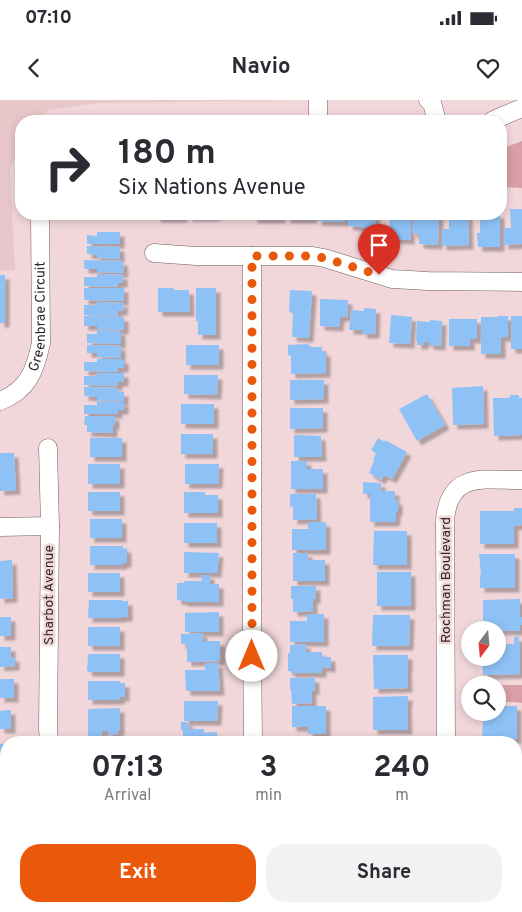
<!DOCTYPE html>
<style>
:root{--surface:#fff;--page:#f2f2f3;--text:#2b2b33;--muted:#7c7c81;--accent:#ea580c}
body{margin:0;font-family:Overpass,sans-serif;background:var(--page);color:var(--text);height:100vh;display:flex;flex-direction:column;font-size:19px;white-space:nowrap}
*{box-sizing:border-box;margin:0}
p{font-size:16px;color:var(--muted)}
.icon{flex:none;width:28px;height:28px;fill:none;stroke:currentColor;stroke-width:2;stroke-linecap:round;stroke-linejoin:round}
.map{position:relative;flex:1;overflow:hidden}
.sheet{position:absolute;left:0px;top:636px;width:522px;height:176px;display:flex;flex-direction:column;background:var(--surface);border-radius:20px 20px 0 0;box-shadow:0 2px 8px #0003}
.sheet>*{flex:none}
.guide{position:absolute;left:15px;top:15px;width:492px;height:105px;border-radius:20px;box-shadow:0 2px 8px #0003;background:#fff;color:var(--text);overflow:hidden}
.needle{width:32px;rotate:196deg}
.fabs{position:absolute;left:461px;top:521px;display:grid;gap:10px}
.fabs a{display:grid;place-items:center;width:45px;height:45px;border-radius:50%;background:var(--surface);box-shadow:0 2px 8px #0003;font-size:25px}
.pin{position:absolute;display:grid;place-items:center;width:42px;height:42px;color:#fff;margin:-51px -21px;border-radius:50% 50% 50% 0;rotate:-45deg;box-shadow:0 0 5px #0007}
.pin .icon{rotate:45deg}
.me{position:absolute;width:55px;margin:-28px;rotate:0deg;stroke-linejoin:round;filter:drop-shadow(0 0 4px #0008)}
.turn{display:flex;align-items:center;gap:18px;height:105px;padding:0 20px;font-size:22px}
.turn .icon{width:65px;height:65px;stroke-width:2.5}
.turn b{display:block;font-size:35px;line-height:42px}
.eta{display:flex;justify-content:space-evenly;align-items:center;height:85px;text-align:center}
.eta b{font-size:30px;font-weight:700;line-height:35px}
.cta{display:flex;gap:10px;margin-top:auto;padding:10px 20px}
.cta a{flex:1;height:58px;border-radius:20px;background:var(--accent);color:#fff;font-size:20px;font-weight:700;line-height:58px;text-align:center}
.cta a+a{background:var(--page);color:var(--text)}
.status{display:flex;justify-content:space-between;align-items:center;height:35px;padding:0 25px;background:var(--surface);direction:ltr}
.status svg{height:14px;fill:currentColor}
header{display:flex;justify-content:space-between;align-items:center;height:65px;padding:0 20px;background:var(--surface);font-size:22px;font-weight:700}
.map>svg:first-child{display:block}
</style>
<div class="status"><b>07:10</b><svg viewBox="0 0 49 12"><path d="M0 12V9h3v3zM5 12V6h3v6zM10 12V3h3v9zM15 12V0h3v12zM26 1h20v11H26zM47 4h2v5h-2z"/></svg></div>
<header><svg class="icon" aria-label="back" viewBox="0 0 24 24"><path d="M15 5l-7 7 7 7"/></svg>Navio<svg class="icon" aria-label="heart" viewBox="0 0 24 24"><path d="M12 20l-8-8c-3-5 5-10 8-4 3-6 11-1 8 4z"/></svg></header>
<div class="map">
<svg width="522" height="812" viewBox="0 0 522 812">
<defs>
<filter id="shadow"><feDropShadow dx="4.5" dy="4.5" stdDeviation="1" flood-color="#0004"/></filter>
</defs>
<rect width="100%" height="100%" fill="#f1d7da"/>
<path fill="#e8c7ca" d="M0 0H297L98 3 48 10 36 21H21V41L10 71 15 170 0 171Z"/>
<path fill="#d8a0a6" d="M522 41V88L501 87V49Z
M498 585H522V603L513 602H498Z"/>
<path fill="#8ec2f6" filter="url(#shadow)" d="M510 109H522V144L504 145V128H511Z
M156 114H183V118H156Z
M188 114H216V117H188Z
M253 114H281V119H253Z
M286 114H313V119H286Z
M318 114H345V122L317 121Z
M349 114H376L375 128 348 126Z
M390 114H411L410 140 389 139Z
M413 114H439L438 145 419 144V134L412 133Z
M449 114H468L469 145 442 146V129H449Z
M480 114H500V147H478L477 133H480Z
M97 132H120V144H87V135L97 136Z
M87 146 120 147V159L97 158V155L87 154Z
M84 160 123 161 124 173 97 172V169H84Z
M97 174 123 175V183H118V187L84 186V177H97Z
M0 175H5V223H0Z
M84 188H124V201L84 200Z
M158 188H174V190H189L190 212H158Z
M196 188H216V235H198V221H196Z
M290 190 312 191 309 238 292 237 293 213 289 212Z
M320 199 348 200 347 217H340L339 227 320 226Z
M97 202 124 203 123 211H118L117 216 84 215V205H97Z
M364 208 376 209 375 234H362L363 230H349L351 210 364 211Z
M391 215 412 217 410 244 389 243Z
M84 216 124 217V230L97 229V226H84Z
M498 216H508V237H501V254H481V217H498Z
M511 216H522V249H511Z
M449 219H477V239H470V246H449Z
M430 220 442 221 441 246 429 245V242H424V245H417V241H416L417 221 430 222Z
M97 230 121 231V244L87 243V234H97Z
M307 244 311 246V247H322V252H326V273L291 274V256L288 255V245Z
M87 245 121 246V258L97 257V253H87Z
M186 245H219V265H186Z
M97 259H124V268H118V272L84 271V262H97Z
M97 273H124V282H118V286L84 285V276H97Z
M184 275H218L217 295 184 294Z
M290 280H324V299L290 300Z
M483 286 484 324 453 325 452 288Z
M84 287 118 288V292H124V301L97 300V297L84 296Z
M427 294 445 325 417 341 399 309Z
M510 295H519V298H522V335L494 336 493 298H510Z
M97 301 124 302V310H118V314H84V305H97Z
M181 304H214V324H181Z
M290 308H323V328L290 329Z
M85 316H115V325H113V333L87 332V325H84Z
M181 334H213V354H181Z
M294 335 321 336 322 357H294Z
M90 338H122V357H90Z
M378 338 385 342V340L407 352 392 379 384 375 381 380 369 373 374 361 373 360 376 353 371 350Z
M0 353H14L16 390 0 391Z
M291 361H307V369H323V389H291Z
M88 364H120V384H88Z
M185 364H219L218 384H185Z
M363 382 381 383V391H395V401L398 400V412H396V420H395V422H370V394H363Z
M88 392H120V411H88Z
M184 392H205V395H218V413H184Z
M290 394H316L317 419 293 420V406L290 407Z
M514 408H522V425L514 426V444H480V411H514Z
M90 419H122V438H90Z
M308 422H326V450H292V429H308Z
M184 423H217V443H184Z
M374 431H407V465H373Z
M90 446H123V449L127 448V463H123V465H90Z
M184 452 219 453 217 473H184Z
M293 453H308V460H325V481H293Z
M479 454H515V488H480V475H481Z
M12 460 13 498 0 499V461Z
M377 472H411V506H377Z
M88 473H120V492H88Z
M201 475H210V484H219V502H184V501L177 500V483H184V481H202Z
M291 486H316V499H313V511L293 512V499H291Z
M520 499V517H522V525H520V531L483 530V500Z
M89 500H122V501H128V517H122V518H88Z
M219 512V532H185V513Z
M307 514H324V542H290V521H307Z
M373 515H410L409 546H372Z
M0 517H11V536H0Z
M88 527H120V546H88Z
M203 533V541H220V561L187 562V544H181V534Z
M498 537H500V544H514V537H519V544H520V574L483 575 482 558H498Z
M306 544V552H322V557H331V568L322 567V573H291V571H288V553H290V545Z
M0 547H11V558L15 557V566L0 567Z
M88 554H120V572H88V570L87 571Z
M373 555H408V568H407L408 588 374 589Z
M205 563H218L220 591H186L185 570H205Z
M290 578H315V590L312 591V603L292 604 291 590H290Z
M0 579H14V598H0Z
M88 581H120V583H125V597H120V600H88Z
M408 596V603H407L408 630H373V597Z
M184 601H218L217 621H184Z
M292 606H326V634H308V627H292Z
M498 606H517V639L482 640 483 619H482V612H498Z
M120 608V631H117L118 634 108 635V631H102V637H88V609Z
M11 610V629H0V611Z
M181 622H187V623L189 624V629H204V633L217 632V642H183V630H181Z
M293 636H325V642H293Z
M410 638V642H373V639Z
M95 639H131V642H95Z
M0 644H6V672H0Z
M516 649H521V683H516Z
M6 677V706L0 707V678Z
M516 695H522V735L518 734 519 726H516Z
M0 738H1L3 750H0Z
M516 740 522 742V784L516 782Z
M422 806 423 812H408L413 810 412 808Z
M434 806H455L458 812H435L433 807Z
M475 806H502L496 812H481Z"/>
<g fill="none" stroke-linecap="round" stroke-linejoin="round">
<defs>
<g id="minor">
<path d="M318 0V21"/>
<path d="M428 0 432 3 437 21"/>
<path d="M492 21 505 15 522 8"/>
<path d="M154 153 196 156H313L324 158 392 179 428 181 522 182"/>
<path d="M252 156V538L253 642"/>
<path id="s1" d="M0 301C28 290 35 271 41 243L40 114"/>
<path d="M48 348 50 426 48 628 49 642"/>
<path d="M0 427 50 426"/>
<path d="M446 642 445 420C449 371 485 380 522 380"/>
<path d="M70 806 71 812"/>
<path d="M255 806V812"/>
<path d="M2 812 32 806"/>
</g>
</defs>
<use href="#minor" stroke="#735d5f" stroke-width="19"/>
<use href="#minor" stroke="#fff" stroke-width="18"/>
</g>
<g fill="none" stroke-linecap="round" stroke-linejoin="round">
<path stroke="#ea580c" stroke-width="9" stroke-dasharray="0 16.2" d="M252 556V156H313L324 158 379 175"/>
</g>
<g text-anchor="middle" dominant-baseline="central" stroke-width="5" stroke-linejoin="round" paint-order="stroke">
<g font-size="14" fill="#2f2627" stroke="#f1d7da">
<text stroke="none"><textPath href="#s1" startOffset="101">Greenbrae Circuit</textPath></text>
<text transform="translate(446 480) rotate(-90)">Rochman Boulevard</text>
<text transform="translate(49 495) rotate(-90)">Sharbot Avenue</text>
</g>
</g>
</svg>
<div class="fabs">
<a><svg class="needle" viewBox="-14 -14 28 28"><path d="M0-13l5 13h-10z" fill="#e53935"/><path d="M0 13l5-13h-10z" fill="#7c7c81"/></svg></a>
<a><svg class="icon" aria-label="search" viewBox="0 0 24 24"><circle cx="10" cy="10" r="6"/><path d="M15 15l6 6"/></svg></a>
</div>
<div class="pin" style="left:379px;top:175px;background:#d93025"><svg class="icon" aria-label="arrive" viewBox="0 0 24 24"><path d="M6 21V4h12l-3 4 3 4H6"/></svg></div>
<svg class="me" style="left:252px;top:556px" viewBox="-20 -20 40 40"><circle r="19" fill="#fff"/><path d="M0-13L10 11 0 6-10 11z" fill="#ea580c"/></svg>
<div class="guide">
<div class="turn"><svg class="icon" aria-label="right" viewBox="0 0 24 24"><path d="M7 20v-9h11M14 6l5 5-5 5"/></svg><div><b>180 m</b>Six Nations Avenue</div></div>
</div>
<section class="sheet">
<div class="eta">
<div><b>07:13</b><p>Arrival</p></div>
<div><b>3</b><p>min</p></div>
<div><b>240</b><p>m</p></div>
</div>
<div class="cta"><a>Exit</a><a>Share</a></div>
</section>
</div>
